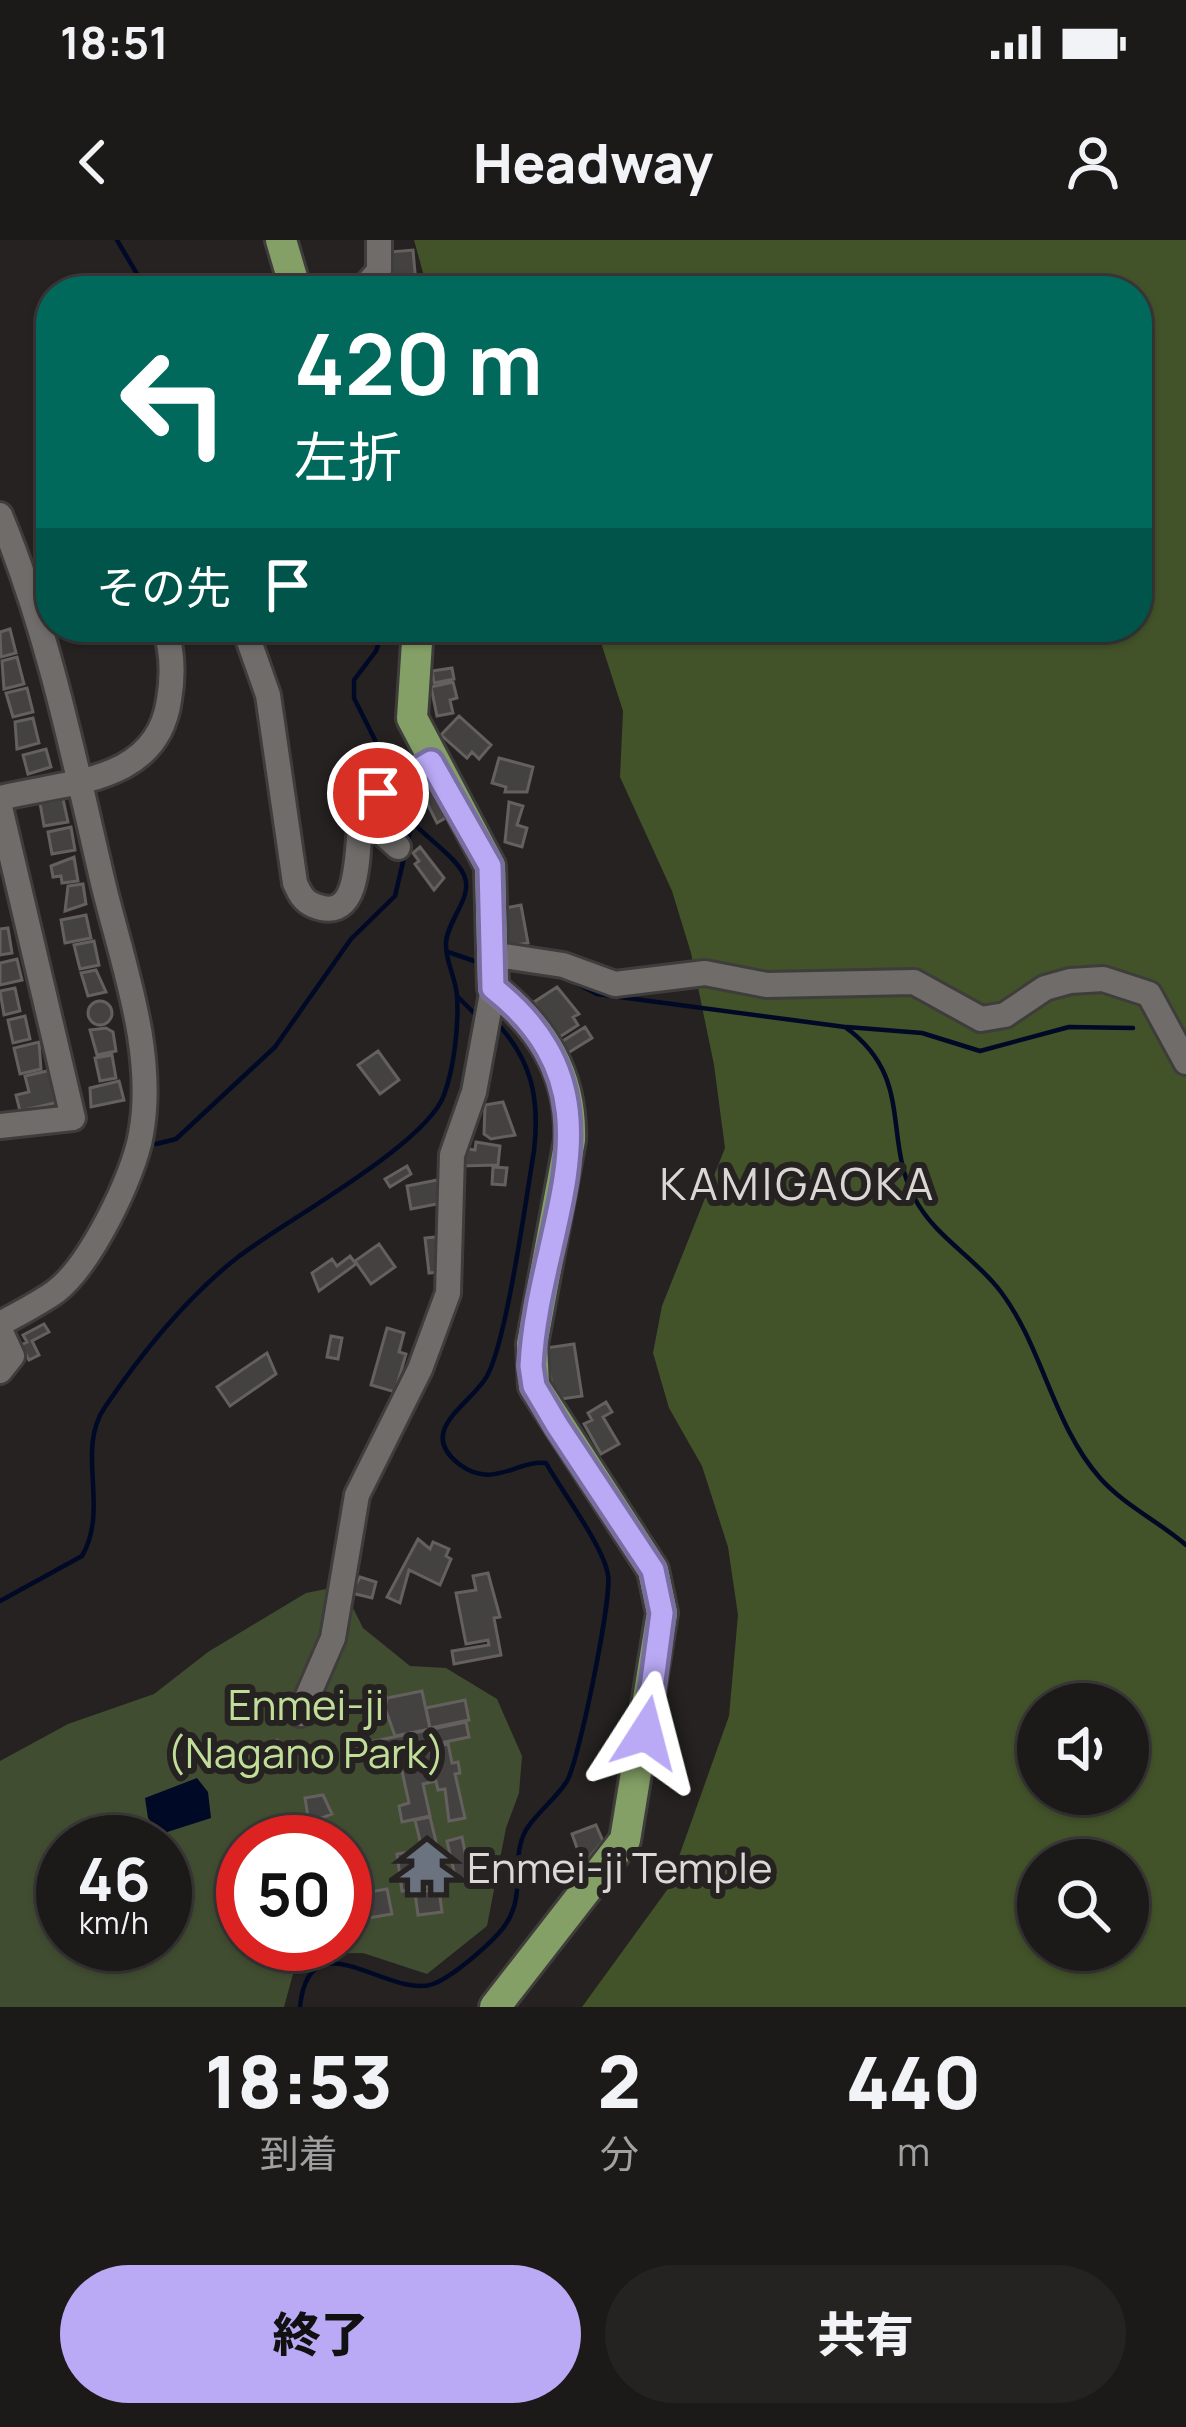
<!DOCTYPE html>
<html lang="ja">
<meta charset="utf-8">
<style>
:root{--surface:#1c1a19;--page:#252322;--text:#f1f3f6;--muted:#a0a1a2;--line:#3a3838;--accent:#baaaf6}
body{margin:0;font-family:Manrope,"Noto Sans JP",sans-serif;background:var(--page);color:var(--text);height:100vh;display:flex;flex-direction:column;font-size:45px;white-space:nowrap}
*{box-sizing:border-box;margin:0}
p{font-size:39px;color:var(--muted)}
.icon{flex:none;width:66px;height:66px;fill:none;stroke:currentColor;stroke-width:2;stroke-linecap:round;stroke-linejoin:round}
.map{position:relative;height:1767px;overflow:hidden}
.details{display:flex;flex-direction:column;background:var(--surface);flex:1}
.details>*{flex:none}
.top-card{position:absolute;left:36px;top:36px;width:1116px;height:366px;border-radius:48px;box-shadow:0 3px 9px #0004,0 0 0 3px var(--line);background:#00695c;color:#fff;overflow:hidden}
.controls{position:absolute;left:1017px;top:1443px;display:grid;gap:24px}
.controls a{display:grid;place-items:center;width:132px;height:132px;border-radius:50%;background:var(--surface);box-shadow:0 3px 9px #0004,0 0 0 3px var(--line);font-size:60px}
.speed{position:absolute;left:36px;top:1575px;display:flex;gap:24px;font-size:60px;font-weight:700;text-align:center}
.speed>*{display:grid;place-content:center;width:156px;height:156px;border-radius:50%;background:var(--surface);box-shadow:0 3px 9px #0004,0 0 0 3px var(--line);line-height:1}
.speed small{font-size:30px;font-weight:400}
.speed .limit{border:18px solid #d22;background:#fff;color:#111}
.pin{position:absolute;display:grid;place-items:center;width:102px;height:102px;color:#fff;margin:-51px;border:6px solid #fff;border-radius:50%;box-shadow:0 3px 12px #0007}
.me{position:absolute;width:132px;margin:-66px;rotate:9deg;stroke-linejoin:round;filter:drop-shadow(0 0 9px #0008)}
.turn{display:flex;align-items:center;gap:42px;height:252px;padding:0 60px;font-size:54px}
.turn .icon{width:156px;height:156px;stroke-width:2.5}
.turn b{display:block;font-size:84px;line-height:102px}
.then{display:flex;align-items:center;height:114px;padding:0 60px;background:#0003;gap:24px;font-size:45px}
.eta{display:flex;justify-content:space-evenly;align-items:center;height:204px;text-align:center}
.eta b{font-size:72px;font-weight:800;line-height:84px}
.cta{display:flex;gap:24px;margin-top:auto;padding:24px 60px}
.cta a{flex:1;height:138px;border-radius:72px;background:var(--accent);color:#111;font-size:48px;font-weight:800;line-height:138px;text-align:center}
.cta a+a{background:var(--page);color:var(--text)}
.status{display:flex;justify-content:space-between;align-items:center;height:84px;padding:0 60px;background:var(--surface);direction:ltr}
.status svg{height:33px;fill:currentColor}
header{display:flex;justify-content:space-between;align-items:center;height:156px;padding:0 60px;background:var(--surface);font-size:54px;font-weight:800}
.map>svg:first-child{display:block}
</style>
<div class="status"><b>18:51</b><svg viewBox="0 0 49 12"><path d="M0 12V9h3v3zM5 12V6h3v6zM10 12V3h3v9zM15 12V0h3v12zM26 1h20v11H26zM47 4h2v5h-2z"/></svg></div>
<header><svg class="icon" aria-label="back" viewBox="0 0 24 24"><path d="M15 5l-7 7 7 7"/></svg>Headway<svg class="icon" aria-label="person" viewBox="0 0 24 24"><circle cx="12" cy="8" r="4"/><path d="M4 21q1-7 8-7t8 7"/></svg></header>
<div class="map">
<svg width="1186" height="1767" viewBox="0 0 1186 1767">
<rect width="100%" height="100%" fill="#252221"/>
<path fill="#414d31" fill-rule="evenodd" d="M331 1348 351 1364 363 1388 410 1426 446 1428 497 1459 522 1516 519 1553 506 1588 487 1686 427 1734 363 1713 309 1714 293 1734 284 1767H0V1521L68 1484 154 1454 208 1412 306 1353ZM63 1602H165V1704H63ZM243 1602H345V1704H243Z"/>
<path fill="#425229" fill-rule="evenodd" d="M414 0H1186V1767H582L667 1650 729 1476 738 1375 728 1307 702 1226 669 1168 653 1113 662 1066 725 908 714 825 691 713 672 651 620 537 623 471 596 387H1137V51H428ZM1038 1464H1128V1554H1038ZM1038 1620H1128V1710H1038Z"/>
<path fill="#000925" d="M197 1538 208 1552 211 1578 161 1594 148 1578 145 1558Z"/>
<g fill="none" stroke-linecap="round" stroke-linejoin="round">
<path stroke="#000925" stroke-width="4.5" d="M117 0 147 51
M384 540 375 500 354 458V440L376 411 384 387
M448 712 483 724
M574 742 597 754 845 787C915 837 882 898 915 959 936 998 975 1017 1001 1052 1043 1108 1053 1185 1100 1238 1124 1265 1158 1281 1186 1305
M457 756 476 775
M847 787 922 793 980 811 1069 787 1133 788
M156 904 176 899 275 807 351 699 395 656 411 588
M0 1361 82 1316C110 1268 75 1210 105 1167 141 1114 187 1057 238 1017 283 982 426 905 444 855 454 828 459 785 457 756 456 738 445 721 446 703 447 680 474 657 464 635 453 611 410 590 392 555
M155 1602 161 1594
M300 1767C309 1675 389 1760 433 1744 452 1737 484 1709 498 1694 531 1659 508 1622 526 1590 537 1572 556 1559 567 1541 579 1520 612 1359 608 1335 604 1307 561 1250 546 1223 516 1220 493 1250 459 1224 415 1190 472 1164 487 1136 507 1100 526 958 534 911 540 858 532 820 495 781"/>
</g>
<path fill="#444240" stroke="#63605e" stroke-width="3" d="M413 10 416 44 392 47 389 12Z
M10 389 16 413 1 417 0 392Z
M17 417 24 444 4 449 2 421Z
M452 428 454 439 434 443 432 431Z
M453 442 457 458 450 460 453 473 437 476 431 447Z
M27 448 33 472 13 477 6 453Z
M459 476 491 505 479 519 472 512 467 518 441 495Z
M33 478 39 503 17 509 15 482Z
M46 509 51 527 28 534 23 515Z
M499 518 533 527 527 552H505L506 547 492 543Z
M430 543 449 576 437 583 420 549Z
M63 559 68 582 44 586 40 563Z
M509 562 523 566 517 585 527 588 522 607 505 602Z
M71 587 75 610 52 614 48 592Z
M420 607 444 638 434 650 415 624 419 621 413 613Z
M74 617 78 641 62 643 61 636 53 637 51 626Z
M83 644 86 664 65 671 68 646Z
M521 665 528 703 506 707 500 669Z
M86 675 91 698 65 703 61 680Z
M8 688 12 713 0 715V689Z
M94 701 99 725 80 729 74 705Z
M17 719 22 740 0 745V723Z
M96 730 106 752 88 756 81 733Z
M557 747 579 774 573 777 578 785 558 798 534 762Z
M15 748 20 771 4 775 0 751Z
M88 773a12 12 0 1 1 24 0a12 12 0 1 1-24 0Z
M25 776 30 799 13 803 8 780Z
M585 787 592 798 568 813 561 802Z
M106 788 113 792 116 811 97 815 90 790Z
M39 802 41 829 20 834 14 808Z
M378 811 399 840 380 854 358 825Z
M112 815 116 838 100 841 95 818Z
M51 830 59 862 20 871 16 855 29 852 25 836Z
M119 841 124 860 91 867 90 848Z
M503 862 515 895 491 899 484 894 485 865Z
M476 902 500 906 498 925 460 926 462 908 475 910Z
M407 926 411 934 390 947 385 939Z
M493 927 507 928 505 945 492 944Z
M437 940 442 963 411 969 407 946Z
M436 997 440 1032 429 1033 425 998Z
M379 1004 395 1027 371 1044 355 1021Z
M350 1016 356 1024 319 1051 312 1033 332 1019 337 1026Z
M44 1084 49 1092 32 1101 39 1115 29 1120 21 1105 27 1102 23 1095Z
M387 1088 404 1093 399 1112 406 1114 395 1152 371 1145Z
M331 1096 342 1098 338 1119 327 1117Z
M574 1104 582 1156 554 1160 546 1108Z
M267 1113 276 1134 230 1166 217 1147Z
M606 1162 612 1172 603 1177 619 1204 601 1214 584 1184 592 1180 588 1173Z
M418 1299 430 1309 433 1302 449 1309 446 1316 451 1319 440 1345 409 1330 400 1363 387 1357Z
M488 1333 500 1377 494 1378 501 1415 454 1424 452 1411 489 1405 488 1400 466 1404 456 1353 476 1350 473 1336Z
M360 1337 376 1342 372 1358 351 1353Z
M422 1451 430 1489 395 1496 385 1468 387 1458Z
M465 1460 469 1480 430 1488 426 1468Z
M466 1482 469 1497 373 1517 370 1502Z
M277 1500 285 1514 273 1521 265 1507Z
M448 1503 452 1523 458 1522 460 1533 455 1534 465 1578 449 1581 445 1549 438 1550 436 1541 423 1544 430 1576 402 1582 399 1566 409 1563 398 1513 415 1510 417 1516Z
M323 1555 332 1574 309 1583 305 1558Z
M430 1577 437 1606 422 1609 415 1580Z
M596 1585 603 1601 583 1625 572 1594Z
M462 1597 470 1637 456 1640 447 1601Z
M435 1608 442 1645 402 1651 397 1614Z
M387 1649 392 1674 368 1678 363 1653Z
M439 1649 442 1672 418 1675 415 1653Z"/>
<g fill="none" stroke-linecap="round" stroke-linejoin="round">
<defs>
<path id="minor" d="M361 51 379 31V0
M0 275C49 393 74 519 103 643 122 722 156 812 141 894 134 936 90 1026 55 1052 38 1064 18 1074 0 1084
M244 387 268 455 295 643C299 652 303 661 313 665 370 689 352 588 365 564L431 522
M0 558C68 541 157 544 169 460 173 436 173 410 164 387
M365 564 374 586 398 607
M0 567 73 878 0 886
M490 714 563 725 615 744 705 733 767 745 914 742 981 779 1005 775 1045 748 1070 741 1103 739 1149 754 1186 822
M0 1090 12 1116 0 1131
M300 1474 333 1398 357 1255 420 1129 448 1053 452 915 474 852 493 748"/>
<path id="major" d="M281 0 296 51
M418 387 412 478 490 626 493 748C543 788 572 835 570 900L532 1104 534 1146 653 1330 662 1373 625 1600 495 1767"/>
</defs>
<use href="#minor" stroke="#3f3d3b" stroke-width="30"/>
<use href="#major" stroke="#3f3d3b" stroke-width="36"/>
<use href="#minor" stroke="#6f6c6a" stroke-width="24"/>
<use href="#major" stroke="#84a066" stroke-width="30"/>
</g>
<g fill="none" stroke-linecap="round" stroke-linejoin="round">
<defs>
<path id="route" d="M378 553 431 522 490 626 493 748C632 858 538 983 531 1126L534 1146 557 1185 653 1330 662 1373 646 1493"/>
</defs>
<use href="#route" stroke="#796ea0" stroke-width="30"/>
<use href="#route" stroke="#baaaf6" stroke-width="21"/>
</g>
<defs>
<symbol id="temple-bare" viewBox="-9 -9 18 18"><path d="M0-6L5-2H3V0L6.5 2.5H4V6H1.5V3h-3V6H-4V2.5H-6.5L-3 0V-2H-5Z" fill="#6b7280" stroke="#252221" stroke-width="2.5" paint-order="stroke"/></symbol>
</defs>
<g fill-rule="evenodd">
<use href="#temple-bare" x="389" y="1589" width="76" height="76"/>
</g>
<g text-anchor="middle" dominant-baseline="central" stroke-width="12" stroke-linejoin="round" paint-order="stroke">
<g font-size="42" fill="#c1de99" stroke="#252221">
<text x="306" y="1464">Enmei-ji<tspan x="306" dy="48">(Nagano Park)</tspan></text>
</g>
<g font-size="42" fill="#dad9d7" stroke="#252221" text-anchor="start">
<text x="467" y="1627">Enmei-ji Temple</text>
</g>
<g font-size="45" letter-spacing="3" fill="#dad6d4" stroke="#252221">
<text x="798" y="943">KAMIGAOKA</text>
</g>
</g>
</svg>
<div class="controls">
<a><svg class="icon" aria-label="sound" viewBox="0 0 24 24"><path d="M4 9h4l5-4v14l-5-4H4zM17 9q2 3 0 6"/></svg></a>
<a><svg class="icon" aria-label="search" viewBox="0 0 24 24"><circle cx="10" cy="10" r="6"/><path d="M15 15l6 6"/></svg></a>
</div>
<div class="speed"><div>46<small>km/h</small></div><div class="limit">50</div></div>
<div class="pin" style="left:378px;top:553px;background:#d93025"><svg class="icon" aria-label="arrive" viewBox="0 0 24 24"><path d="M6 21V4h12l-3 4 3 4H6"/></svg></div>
<svg class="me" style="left:646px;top:1493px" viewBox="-20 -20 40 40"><path d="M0-17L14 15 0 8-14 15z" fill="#baaaf6" stroke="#fff" stroke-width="4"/></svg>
<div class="top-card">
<div class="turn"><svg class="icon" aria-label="left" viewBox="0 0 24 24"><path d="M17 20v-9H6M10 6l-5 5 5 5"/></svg><div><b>420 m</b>左折</div></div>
<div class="then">その先<svg class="icon" aria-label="arrive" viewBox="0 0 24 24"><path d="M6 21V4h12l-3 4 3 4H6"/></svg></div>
</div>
</div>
<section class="details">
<div class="eta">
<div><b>18:53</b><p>到着</p></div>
<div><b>2</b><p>分</p></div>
<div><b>440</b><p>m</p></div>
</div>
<div class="cta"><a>終了</a><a>共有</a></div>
</section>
